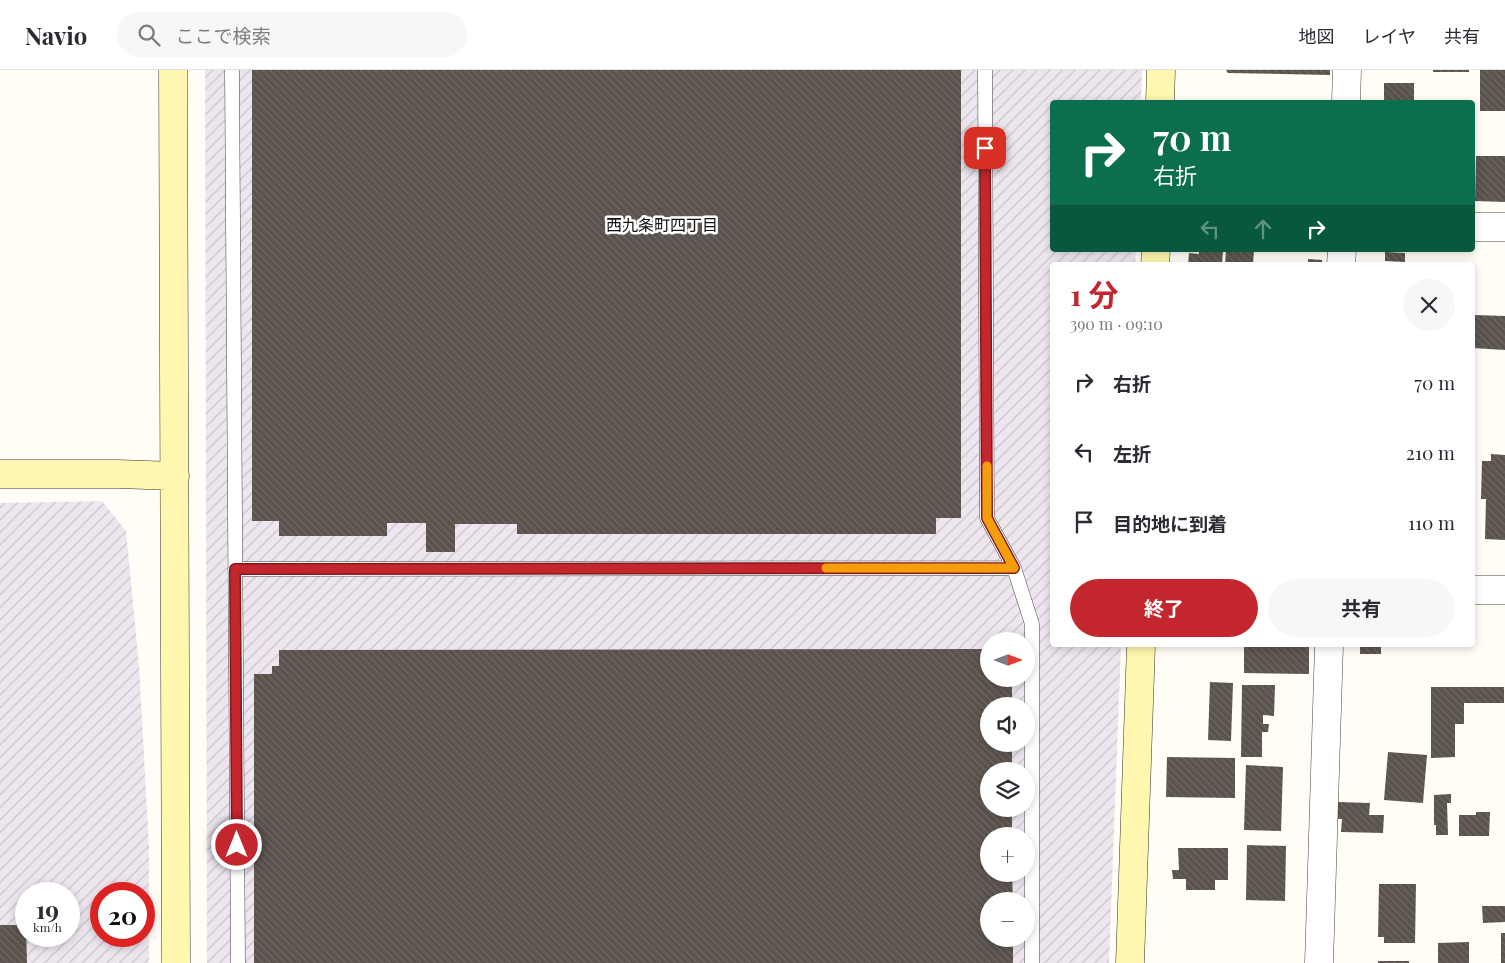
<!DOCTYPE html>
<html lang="ja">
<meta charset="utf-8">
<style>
:root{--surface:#fff;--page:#f7f7f7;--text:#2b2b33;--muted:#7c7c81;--line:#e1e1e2;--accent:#c4262e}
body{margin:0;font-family:"Playfair Display","Noto Sans JP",serif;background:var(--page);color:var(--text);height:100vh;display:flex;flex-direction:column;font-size:19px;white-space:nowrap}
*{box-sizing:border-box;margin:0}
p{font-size:16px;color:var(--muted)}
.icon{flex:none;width:28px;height:28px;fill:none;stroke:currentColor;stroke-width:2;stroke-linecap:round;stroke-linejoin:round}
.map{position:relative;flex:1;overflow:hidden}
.sheet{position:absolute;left:1050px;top:192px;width:425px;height:385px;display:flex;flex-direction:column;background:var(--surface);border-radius:5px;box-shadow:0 2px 8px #0003}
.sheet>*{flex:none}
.hud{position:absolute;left:1050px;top:30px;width:425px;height:152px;border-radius:5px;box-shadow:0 2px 8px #0003;background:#0b6e4f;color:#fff;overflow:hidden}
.needle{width:32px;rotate:90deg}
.buttons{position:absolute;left:980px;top:562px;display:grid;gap:10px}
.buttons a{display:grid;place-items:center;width:55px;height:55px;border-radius:50%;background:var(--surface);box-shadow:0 2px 8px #0003;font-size:25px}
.speed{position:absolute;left:15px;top:812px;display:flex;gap:10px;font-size:25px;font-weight:700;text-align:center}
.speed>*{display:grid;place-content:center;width:65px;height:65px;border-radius:50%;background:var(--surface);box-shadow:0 2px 8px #0003;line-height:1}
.speed small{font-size:12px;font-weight:400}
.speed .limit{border:8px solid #d22;background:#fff;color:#111}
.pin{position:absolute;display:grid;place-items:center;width:42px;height:42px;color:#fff;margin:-21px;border-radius:10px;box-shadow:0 2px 8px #0006}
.me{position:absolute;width:55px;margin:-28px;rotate:0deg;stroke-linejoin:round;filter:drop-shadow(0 0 4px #0008)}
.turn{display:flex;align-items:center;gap:18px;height:105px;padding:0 20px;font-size:22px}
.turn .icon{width:65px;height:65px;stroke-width:2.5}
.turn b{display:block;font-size:35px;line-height:42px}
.lanes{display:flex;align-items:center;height:48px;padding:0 20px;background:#0003;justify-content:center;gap:25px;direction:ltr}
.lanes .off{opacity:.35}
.round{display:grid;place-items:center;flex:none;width:52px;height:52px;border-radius:26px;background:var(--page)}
.headline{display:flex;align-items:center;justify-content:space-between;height:85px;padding:0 20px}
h1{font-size:30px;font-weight:700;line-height:38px;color:var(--accent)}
.button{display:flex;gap:10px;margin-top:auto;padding:10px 20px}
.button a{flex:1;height:58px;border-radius:30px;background:var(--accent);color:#fff;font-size:20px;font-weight:700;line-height:58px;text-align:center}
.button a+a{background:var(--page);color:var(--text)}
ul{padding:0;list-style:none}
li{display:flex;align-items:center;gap:15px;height:70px;padding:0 20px}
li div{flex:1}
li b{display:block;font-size:19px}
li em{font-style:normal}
header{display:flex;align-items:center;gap:30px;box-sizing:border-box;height:70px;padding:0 25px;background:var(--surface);border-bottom:1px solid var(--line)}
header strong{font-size:24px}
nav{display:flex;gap:28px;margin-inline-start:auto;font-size:18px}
.search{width:350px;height:45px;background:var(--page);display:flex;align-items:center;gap:12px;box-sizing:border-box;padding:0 18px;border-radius:28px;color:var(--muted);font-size:19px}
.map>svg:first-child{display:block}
</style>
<header>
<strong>Navio</strong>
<div class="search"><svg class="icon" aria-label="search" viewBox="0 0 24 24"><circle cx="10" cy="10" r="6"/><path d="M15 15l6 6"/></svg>ここで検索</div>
<nav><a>地図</a><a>レイヤ</a><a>共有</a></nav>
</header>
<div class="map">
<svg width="1505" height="893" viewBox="0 0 1505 893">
<defs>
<pattern id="industrial-furrows" width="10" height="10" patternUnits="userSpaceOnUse" patternTransform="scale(1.25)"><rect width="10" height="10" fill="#eee6ef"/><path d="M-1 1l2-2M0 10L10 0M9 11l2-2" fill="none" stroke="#cbc4cc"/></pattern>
<pattern id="building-back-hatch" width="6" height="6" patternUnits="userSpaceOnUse" patternTransform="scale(1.25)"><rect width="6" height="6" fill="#5a524d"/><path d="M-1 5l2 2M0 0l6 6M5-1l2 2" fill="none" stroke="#6d6662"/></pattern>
</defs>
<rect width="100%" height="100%" fill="#fffdf5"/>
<path fill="url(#industrial-furrows)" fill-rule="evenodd" d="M205 0H1142L1141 32H1052V180H1136L1135 195H1052V575H1121L1109 893H207ZM989 571H1026V609H989ZM989 636H1026V674H989ZM989 701H1026V739H989ZM989 766H1026V804H989ZM989 831H1026V869H989Z
M102 431 126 461 139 595 149 777V893H0V433ZM26 824H69V866H26ZM101 824H144V866H101Z"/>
<path fill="url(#building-back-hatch)" d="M252 0H961V448H936V464H517V454H455V482H426V453H387V466H279V451H252Z
M1226 0H1330V5L1228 3Z
M1433 0H1469V2H1433Z
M1480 0H1505V41H1480Z
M1384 13H1414V32H1384Z
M1476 86H1505V132L1475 131Z
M1199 180H1223L1222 195H1188L1189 183 1199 184Z
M1226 180H1254L1253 195H1225Z
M1385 182 1405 183V192L1385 191Z
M1308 189 1322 190V195H1308Z
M1474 245 1505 246V280L1472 278Z
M1491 384 1505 385V470L1485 469 1486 429H1481L1482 391H1491Z
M1472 474H1475V497H1472Z
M1244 575H1309V604L1244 603Z
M1360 575H1381V584H1360Z
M984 579V600H989V609H1012V636H989V674H1012V701H989V739H1012V766H989V804H1012L1013 831H989V869H1013V893H254V604H272V596H279V580Z
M1210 612 1233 613 1231 671 1208 670Z
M1242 615H1275L1274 646 1263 645V654H1269L1268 662H1262V687H1241Z
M1431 617H1504V633H1464V654H1455V687L1431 688Z
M1388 682 1427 685 1423 733 1384 730Z
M1167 687 1235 688V728L1166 727Z
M1246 695 1283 697 1281 761 1244 760Z
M1451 724V733H1447L1448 765H1436V755H1434V725Z
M1338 732 1370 733 1369 745H1384L1383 763 1341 762 1342 749H1337Z
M1476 742H1490L1489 766H1459V745H1476Z
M1247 775 1286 776 1285 831 1246 830Z
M1178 778H1228V810H1215V820H1186V809H1173L1172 800H1179Z
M1379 814H1416L1415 873H1384V867H1378Z
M1482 836H1505V852L1483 853Z
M0 855H26L27 893H0Z
M1501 863H1505V893H1501Z
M1469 872V893H1438V873Z
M1378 891H1409V893H1378Z"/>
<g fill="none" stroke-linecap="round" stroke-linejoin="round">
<defs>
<path id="lane" d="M232 0 238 893
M985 0 987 448 1014 498 1032 554V893
M235 499 1014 498"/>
<path id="street" d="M1346 32 1347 0
M1472 157H1505
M1341 195 1342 180
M1472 520H1505
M1319 893 1329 575"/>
<path id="secondary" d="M173 0 176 893
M1160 32 1161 0
M1155 195 1156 180
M0 404H118L175 406
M1130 893 1141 575"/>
</defs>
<use href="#lane" stroke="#444" stroke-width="15"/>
<use href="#street" stroke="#444" stroke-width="29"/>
<use href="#secondary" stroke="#333" stroke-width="29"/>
<use href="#lane" stroke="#fff" stroke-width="14"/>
<use href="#street" stroke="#fff" stroke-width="28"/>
<use href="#secondary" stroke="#fff6b0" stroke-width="28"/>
</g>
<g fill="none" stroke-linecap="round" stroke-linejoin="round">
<defs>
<path id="route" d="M237 775 235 499 1014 498 987 448 985 78"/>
</defs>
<use href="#route" stroke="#7f191e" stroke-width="12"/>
<use href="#route" stroke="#c4262e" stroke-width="9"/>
<path stroke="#f59e0b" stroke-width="9" d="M826 498H1014L987 448V396"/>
</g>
<g text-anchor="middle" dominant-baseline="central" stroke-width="5" stroke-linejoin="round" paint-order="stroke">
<g font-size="16" fill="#111" stroke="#fff">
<text x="662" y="154">西九条町四丁目</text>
</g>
</g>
</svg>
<div class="buttons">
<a><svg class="needle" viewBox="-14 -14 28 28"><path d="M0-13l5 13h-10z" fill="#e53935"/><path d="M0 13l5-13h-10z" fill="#7c7c81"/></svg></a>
<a><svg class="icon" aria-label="sound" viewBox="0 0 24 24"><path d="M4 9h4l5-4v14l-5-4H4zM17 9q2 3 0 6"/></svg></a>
<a><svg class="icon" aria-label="layers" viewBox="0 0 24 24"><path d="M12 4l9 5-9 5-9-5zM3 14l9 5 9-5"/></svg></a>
<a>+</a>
<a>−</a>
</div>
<div class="speed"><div>19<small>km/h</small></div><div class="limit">20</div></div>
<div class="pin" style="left:985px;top:78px;background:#d93025"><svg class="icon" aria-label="arrive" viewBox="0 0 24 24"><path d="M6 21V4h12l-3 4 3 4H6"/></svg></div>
<svg class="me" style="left:237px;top:775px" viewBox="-20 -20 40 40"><circle r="17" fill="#c4262e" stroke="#fff" stroke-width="3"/><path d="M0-11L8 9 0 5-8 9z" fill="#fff"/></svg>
<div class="hud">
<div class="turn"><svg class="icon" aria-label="right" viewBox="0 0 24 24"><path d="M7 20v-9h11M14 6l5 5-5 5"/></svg><div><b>70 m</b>右折</div></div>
<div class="lanes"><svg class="icon off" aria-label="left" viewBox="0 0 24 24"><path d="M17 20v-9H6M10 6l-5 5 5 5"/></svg><svg class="icon off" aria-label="ahead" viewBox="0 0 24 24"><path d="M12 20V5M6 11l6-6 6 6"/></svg><svg class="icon" aria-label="right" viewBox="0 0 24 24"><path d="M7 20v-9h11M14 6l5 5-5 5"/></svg></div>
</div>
<section class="sheet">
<div class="headline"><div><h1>1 分</h1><p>390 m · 09:10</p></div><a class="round"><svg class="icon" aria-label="close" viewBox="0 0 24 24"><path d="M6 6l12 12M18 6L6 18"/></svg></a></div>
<ul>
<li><svg class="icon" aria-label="right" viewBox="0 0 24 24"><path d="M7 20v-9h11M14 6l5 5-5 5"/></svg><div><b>右折</b></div><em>70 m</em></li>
<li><svg class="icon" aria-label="left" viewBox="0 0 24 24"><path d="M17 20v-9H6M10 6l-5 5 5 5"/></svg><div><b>左折</b></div><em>210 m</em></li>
<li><svg class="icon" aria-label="arrive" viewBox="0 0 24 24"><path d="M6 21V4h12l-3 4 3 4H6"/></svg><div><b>目的地に到着</b></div><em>110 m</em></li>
</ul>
<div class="button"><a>終了</a><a>共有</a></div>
</section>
</div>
